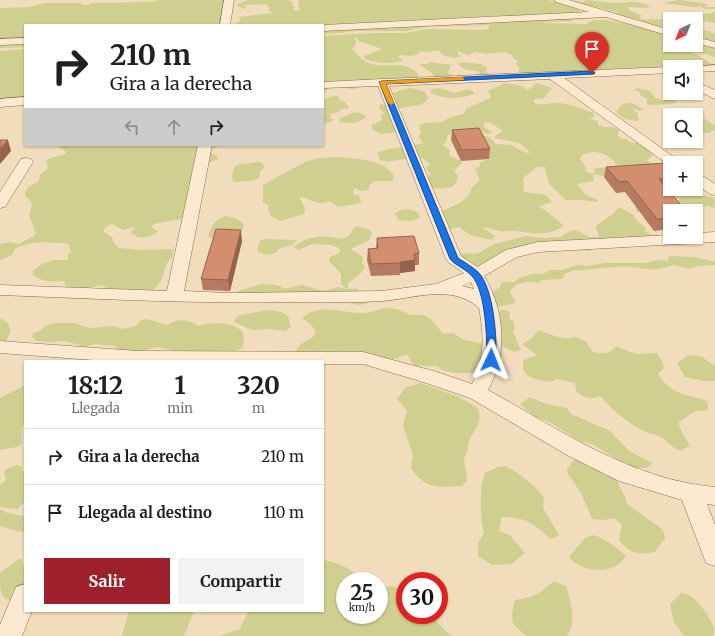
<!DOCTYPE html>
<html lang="es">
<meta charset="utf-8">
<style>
:root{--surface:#fff;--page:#f2f2f2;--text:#202124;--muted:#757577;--line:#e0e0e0;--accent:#9e202d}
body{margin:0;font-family:Merriweather,serif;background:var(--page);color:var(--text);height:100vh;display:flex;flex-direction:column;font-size:15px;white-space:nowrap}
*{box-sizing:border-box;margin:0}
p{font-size:13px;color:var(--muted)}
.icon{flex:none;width:22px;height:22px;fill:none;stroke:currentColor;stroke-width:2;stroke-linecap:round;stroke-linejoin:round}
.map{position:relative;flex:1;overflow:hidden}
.side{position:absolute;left:24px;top:360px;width:300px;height:252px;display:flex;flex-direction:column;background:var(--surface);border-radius:0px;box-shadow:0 1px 3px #0004}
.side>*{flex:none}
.guide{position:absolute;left:24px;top:24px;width:300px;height:122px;border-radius:0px;box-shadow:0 1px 3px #0004;background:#fff;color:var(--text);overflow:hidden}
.needle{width:26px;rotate:223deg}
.controls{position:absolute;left:663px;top:12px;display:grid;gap:8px}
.controls a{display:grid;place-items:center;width:40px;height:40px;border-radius:0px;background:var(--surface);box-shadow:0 1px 3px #0004;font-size:20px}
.speed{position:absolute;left:336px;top:572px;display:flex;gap:8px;font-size:20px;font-weight:700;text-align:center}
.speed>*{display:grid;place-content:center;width:52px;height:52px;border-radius:50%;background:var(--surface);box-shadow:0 1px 3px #0004;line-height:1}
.speed small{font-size:10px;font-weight:400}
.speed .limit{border:6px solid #d22;background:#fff;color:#111}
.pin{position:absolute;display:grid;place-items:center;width:34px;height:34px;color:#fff;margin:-41px -17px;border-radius:50% 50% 50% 0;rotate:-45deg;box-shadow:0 0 4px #0007}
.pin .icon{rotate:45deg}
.me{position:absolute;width:44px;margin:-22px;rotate:2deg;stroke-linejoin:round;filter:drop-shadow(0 0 3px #0008)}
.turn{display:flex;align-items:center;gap:14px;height:84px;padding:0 20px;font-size:18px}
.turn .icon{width:52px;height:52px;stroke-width:2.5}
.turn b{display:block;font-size:28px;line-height:34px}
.lanes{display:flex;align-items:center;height:38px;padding:0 20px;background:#0003;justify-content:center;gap:20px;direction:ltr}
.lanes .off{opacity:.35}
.eta{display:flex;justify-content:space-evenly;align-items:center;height:68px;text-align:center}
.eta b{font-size:24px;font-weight:700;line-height:28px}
.action{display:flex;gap:8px;margin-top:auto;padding:8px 20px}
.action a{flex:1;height:46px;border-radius:0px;background:var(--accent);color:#fff;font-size:16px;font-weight:700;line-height:46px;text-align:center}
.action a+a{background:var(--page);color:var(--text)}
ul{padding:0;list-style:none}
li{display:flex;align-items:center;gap:12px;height:56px;padding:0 20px;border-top:1px solid var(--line)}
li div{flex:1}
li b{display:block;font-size:15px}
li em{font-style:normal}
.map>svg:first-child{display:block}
</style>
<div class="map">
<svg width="715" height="636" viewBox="0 0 715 636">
<rect width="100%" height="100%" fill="#f1dcbc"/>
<path fill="#cfd090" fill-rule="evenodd" d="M159 0H224L226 3 223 25H25V47L0 48V8L29 7 45 3H81V5H89L92 3 151 2Z
M248 0H288L293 3 292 5 295 7 293 8 295 11 300 9 298 7V2L300 0H548L578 9 580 12 596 17V18L572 20 571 22 560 21 542 23 586 24 594 20H604L647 27 670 35V45L710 46 697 43 696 27C702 32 709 29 715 34V57L702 53 700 50 694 49 691 51 715 66 670 67 527 78 519 73V67L515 64 518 61 514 59 512 55 504 52 487 54 475 52 469 55 458 51 457 54 461 56 455 58 442 55 439 50 429 52 420 51 419 54 411 56 400 55 398 57 402 59V61C388 64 378 64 365 59L364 56 382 49 359 41 356 37 354 39 357 42 352 49C356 53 361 59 366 62 383 71 407 57 419 76L412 80 393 84 389 87H362L353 89 343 88H330L323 92V36L372 33H406L427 29 482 30 488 29 490 25 424 27 408 31H357L327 34H323V25H233L240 21 239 17 272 13 268 10 270 8 267 4 247 5 245 6 246 8 245 9 237 6 238 4Z
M565 0 585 2 584 0C594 0 604 3 615 3 629 3 637 0 651 6L645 8 627 7C632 13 637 12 642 16L639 17 641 18 640 19C651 21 659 18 670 19V31L636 19 620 17 616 14 617 12Z
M679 0 708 4 706 6 707 7H715V9H705L699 6 697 7H692L663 3Z
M696 12 706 14 715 12V23L684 18 680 15H695Z
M25 49V103L0 104V51Z
M430 62 451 65 448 73 456 77 432 79 434 77 432 73 419 64H428Z
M462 62 481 64 487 68 485 72 498 76H475L481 72 464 69 457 64Z
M505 83 522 86 527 90 533 87 536 83 552 88 544 98 535 99 533 102C540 107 547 103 554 103 567 102 582 109 594 113V116L590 119 598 121V125L603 127H612L619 130 618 135 620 138 629 140 628 141 634 143H640L653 154 647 160 653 165 607 177 593 174 594 181 577 184 586 195 596 199 599 202 582 200H566L549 184 545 167H537L523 178 524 192 546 195 552 202 539 206C546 212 559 219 563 226 549 237 531 233 515 231 510 230 505 232 500 231 493 230 488 227 482 227L495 236 492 240 470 235 459 227 448 230 439 212 460 203 469 195 472 187 480 180 475 169 480 166V163L489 159 481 134 489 137 496 144 511 145 529 154V151L519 143 495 138V136L503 131 491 123 484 122V127L493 133 487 134 481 131H452L448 135 446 142 442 145 450 150 449 155 461 161 462 163 454 171 457 174C460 190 443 189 431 188L428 177 430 174 426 168 430 164 422 158C417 160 416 158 412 158 401 158 390 164 379 160L380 156 377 153C390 147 408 148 423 143L418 136 421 134 419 125 427 123 441 122 454 116 464 114 466 109 490 98 491 96 488 91ZM592 152C603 152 610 156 616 164L615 167 595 168 593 174 584 171 587 170 580 158 582 155Z
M409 88 417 89 425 92 427 96 429 98 421 105 399 108 396 106V98L393 93Z
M440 88 454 93 468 89 474 92V94C462 99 441 100 430 92L432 89Z
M637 88 650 91C654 98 660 103 670 98L677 101 673 104 650 105 647 104V99H649L641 96 639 91 633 90Z
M336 96 339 97V100L345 102 349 108 340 110 338 112 331 114 330 118 334 120 323 125V114H326L323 111V101L329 97Z
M627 103H632L643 109 640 111 636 109 632 110 638 113 637 116 639 120 638 121 625 119 617 113V110L622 105Z
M380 104 391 106 396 132 381 134 372 129V125L382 120 381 115 385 114 379 109Z
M674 108C687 110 692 107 705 113H699L698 115 715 125V130L708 133H696V115L669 116 664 114 668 110Z
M355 112 363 114 366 118 354 123 339 122 340 118Z
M59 145H216L218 147 208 151 218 157V159L205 164 186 218 154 224 151 227 158 231C152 238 142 240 132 234L131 232 135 227 123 230 112 224 106 227 103 231 112 237 114 243 119 248 141 250 173 249V256C172 258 168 261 167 263 163 274 162 285 151 291L110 290 102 285C90 287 77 294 66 287L64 281C53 282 42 282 33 275V271L42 264 54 260H68V255L71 251 68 244C50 242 32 240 15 249L12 255 0 260V244L9 242 19 244 33 236 36 233 29 216 32 205 31 201C17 192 30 186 39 181L40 175 48 168 46 162 48 159 65 154 66 152 60 148Z
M339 157C358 159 383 159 394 176L392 181H375L369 185V190L361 191 354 188 353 194 360 196 361 203 338 207 329 201C315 207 311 197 299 197L305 208 304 214 280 221 271 216 268 209 269 205 263 202V185L305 162 319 158Z
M257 162H261L264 166V168L260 172 259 178 251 181 233 182 232 175 235 166C241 163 250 164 257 162Z
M662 175 670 179V189H692L703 195 714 197 715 208 707 206 637 212 635 206 680 200C669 194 664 188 662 175Z
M621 208 634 215 636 220 645 227V231L652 235 650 237 597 246 589 251 574 249 535 251 472 268 458 256 462 253 472 254 479 253 494 244 526 236 542 238 561 237 570 231 576 230 590 237H599L596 228 597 225 614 213 616 209Z
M409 209 417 212 420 217 412 221 398 220 397 216 394 214 400 210Z
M226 216 235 218 244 224 243 229 214 238 208 237C211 227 214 219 226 216Z
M357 226 370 230 372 234 369 240 352 248V250L363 257 362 263 365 267 360 274 348 283V288H345L341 284V274L329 261 330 257 338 254 341 249 332 245 312 244 299 250 293 247C298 244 304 240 310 238 315 237 323 236 329 237 342 239 348 242 354 227Z
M265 239 297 240C292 247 284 246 277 250V252C270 256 262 255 257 250L260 241Z
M669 256 694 257 715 262V265L697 266 690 269 674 265 655 270 624 266 572 271 565 274 562 279 542 280 538 283C527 281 516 281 510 292L516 302C511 306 506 304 500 307 493 304 492 298 493 291L499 288 502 282H514L519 278 532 274H543L550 270H562L578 265 588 266 604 263H645L659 260 668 261Z
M261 284 278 285 284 289 302 285 324 291 338 287 349 289 356 288 359 291C367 290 369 292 374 299L372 302C361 305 355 307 345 300L331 303 235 296 239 291Z
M386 308 397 309 411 315H424L432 320 443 334 453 333 464 340 486 344 483 366 475 373H455L444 371 437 366H414L407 354 398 358 387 361 357 351 295 352 301 344 314 336 316 331 310 324 302 318C322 302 342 314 364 313 371 313 379 309 386 308Z
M502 309 510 312 509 318 513 321 515 328 513 332C517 337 517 344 521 350L514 352 500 345C499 335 493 315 502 309Z
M268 310 281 312 288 316 291 327 285 331 269 329 252 330 234 322 236 317 240 315Z
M0 318 7 322 11 330 4 347 0 341Z
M146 319C154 320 159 324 167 325 177 318 189 319 198 326 212 322 232 321 243 332L244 342 242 348 228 354 174 356 171 350 168 349 157 347 142 351H135L118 349 114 346 95 344 86 347 65 341 53 342 35 341 32 336 34 333 40 331 45 326 55 323H75L89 328 114 326 122 329 132 327 137 325 140 321Z
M538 330C550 334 563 341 576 337L586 342 593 352C603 354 609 355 616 346L636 354 657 353 662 361 664 368 658 374C661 378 664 383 668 386 678 395 694 396 707 401L708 409C703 412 697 410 692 413 687 416 684 420 678 422L681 430 690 446 681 451C672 447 669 443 661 437 657 435 651 434 646 432 629 424 612 410 600 396 589 400 584 398 576 391L575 383 557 379 551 382 538 380 528 376 523 370V363L524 360 537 355 522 344 531 339Z
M688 355 702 357 715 366V381H703L685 377 677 363Z
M420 383 459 397 478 408C483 427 473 428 469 442 467 450 469 450 464 458L467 480 462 486C439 487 425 490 411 468L413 455 403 426 407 411 397 399 405 388Z
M25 385V423L22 426V444L17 447 0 450V398Z
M530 397 546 404 567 408 571 414 610 431 629 451 653 463 647 468H634L618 460 594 445 578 440 551 423 534 416 520 404Z
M574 460 581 461 616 476C618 487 625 493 627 504L663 530 665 538 655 552C639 555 630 554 619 540L622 525 614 518 604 520 592 519 581 493 568 474 567 469Z
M17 465 22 467V472L25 471V502L17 509 0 507V485L6 480 4 473 6 469Z
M505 466C521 473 532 484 544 497L543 508 559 535 551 539C531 523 529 518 502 517L499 531 510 535 525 553 511 564 492 565 478 556V543L484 533C480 518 479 488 485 473L498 467Z
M0 509 7 513 25 516V532L16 531 0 526Z
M594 535C607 540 616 546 626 556 614 576 582 573 569 557L585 538Z
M20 558 22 560 23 567H25V603C0 599 0 599 0 573Z
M323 560C336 562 355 569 361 581H345V615H379V590L389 586 405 590V615H430L451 636H219L240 629 248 611H323Z
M554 581 566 586C571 601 577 622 567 636H526L513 624 512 613 515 600C535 597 539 594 554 581Z
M681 593C697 595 708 615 715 629L713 636H684L674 622 670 604Z
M129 611H195L192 616 184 636H122Z"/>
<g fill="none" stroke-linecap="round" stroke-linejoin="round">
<defs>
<path id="minor" d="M224 0H234L230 25H220Z
M554 0H569L670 30V36L606 17 323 31V25L589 12 556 2Z
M696 37 715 42V48L696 43Z
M25 38V44L0 45V39Z
M715 65V71L696 72V67H692Z
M670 67V73L564 78 682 163H670V166L550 79 389 86 461 256 477 267 506 250 538 242 670 235V237H696V233L715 232V242L538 252 517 257 484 276C505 310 508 355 488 390 560 430 632 480 715 487V505L707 504 715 525V566L706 563 682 500 619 481 567 455 470 398 423 382 363 364H323V361H106L0 353V341L138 351 363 352 437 372 472 384C485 360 484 334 479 308 451 283 414 299 381 301 355 303 328 302 302 302 201 304 101 299 0 295V285L167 291 198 145H212L184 291 228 293 381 291 436 284 464 273 448 262 446 259 378 86 323 88V82L382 79H384L670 67H671ZM471 282 474 289 462 286Z
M696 82 715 90V99L696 90Z
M25 97V105L0 107V99Z
M26 158 31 159 33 162 5 207 0 208V192L21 159Z
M696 174 701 175 715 184V195L710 194 696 184Z
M25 584V611H32L22 636H0V625L16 587Z"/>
</defs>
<use href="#minor" stroke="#8a6b54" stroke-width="1"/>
<use href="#minor" fill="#fcead0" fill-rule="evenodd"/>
</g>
<path fill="#b57a5f" d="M452 130 490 149 489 159 461 161 451 140Z
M606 167 668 178 665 186 670 211V229L654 231 625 192 616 193 604 177Z
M377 238 419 253V265H415V271L400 273V275L371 276 367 260 368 249 376 248Z
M242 241 230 291 203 290 201 279Z"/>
<path fill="#94634e" d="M8 140 11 151 0 164V149Z
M241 230 242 241 230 291 228 280Z
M415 260V271L400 273V262Z"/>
<path fill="#d38e6f" stroke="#94634e" d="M479 128 490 149 462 150 452 130Z
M0 140H8L0 149Z
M666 163 668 178 659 179 686 211H670V218L657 219 627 181 619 182 606 167Z
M216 229 241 230 228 280 201 279Z
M414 236 419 253 414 254 415 260 400 262V263L371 264 368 249 378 248 377 238Z"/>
<path fill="#1a73e8" stroke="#114b97" d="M592 71 595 73 594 74 386 84 458 258C464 262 473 267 478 272 494 288 497 339 496 360L495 362H488L487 360C487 339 486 292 472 276 466 269 456 266 450 259L379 82 382 81Z"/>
<path fill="#f59e0b" d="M462 77 464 78V80L386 84 394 103 391 105 388 103 379 82 382 81Z"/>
</svg>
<div class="controls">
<a><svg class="needle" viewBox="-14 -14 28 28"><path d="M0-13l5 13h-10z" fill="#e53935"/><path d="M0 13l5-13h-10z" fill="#757577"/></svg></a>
<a><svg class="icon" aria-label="sound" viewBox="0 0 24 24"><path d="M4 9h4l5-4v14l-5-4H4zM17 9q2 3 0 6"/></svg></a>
<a><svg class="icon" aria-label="search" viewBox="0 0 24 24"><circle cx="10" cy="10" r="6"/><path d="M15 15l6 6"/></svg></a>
<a>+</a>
<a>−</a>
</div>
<div class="speed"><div>25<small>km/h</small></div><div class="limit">30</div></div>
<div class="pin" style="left:592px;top:73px;background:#d93025"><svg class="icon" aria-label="arrive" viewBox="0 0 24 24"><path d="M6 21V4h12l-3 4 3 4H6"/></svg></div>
<svg class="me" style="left:491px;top:360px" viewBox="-20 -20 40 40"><path d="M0-17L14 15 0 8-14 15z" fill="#1a73e8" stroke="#fff" stroke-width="4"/></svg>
<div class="guide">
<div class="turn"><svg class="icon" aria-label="right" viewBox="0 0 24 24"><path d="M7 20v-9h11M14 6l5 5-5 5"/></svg><div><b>210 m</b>Gira a la derecha</div></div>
<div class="lanes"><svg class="icon off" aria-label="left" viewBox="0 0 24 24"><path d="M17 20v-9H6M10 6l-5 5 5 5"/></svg><svg class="icon off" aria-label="ahead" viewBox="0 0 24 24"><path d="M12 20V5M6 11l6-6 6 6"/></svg><svg class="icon" aria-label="right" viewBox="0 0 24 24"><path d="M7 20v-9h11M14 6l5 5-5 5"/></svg></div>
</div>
<section class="side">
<div class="eta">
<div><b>18:12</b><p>Llegada</p></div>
<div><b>1</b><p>min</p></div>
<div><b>320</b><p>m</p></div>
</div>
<ul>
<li><svg class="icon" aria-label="right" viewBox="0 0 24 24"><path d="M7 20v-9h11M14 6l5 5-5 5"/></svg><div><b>Gira a la derecha</b></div><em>210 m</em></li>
<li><svg class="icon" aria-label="arrive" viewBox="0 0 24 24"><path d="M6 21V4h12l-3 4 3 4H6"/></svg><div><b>Llegada al destino</b></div><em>110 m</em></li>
</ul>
<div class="action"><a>Salir</a><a>Compartir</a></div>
</section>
</div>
